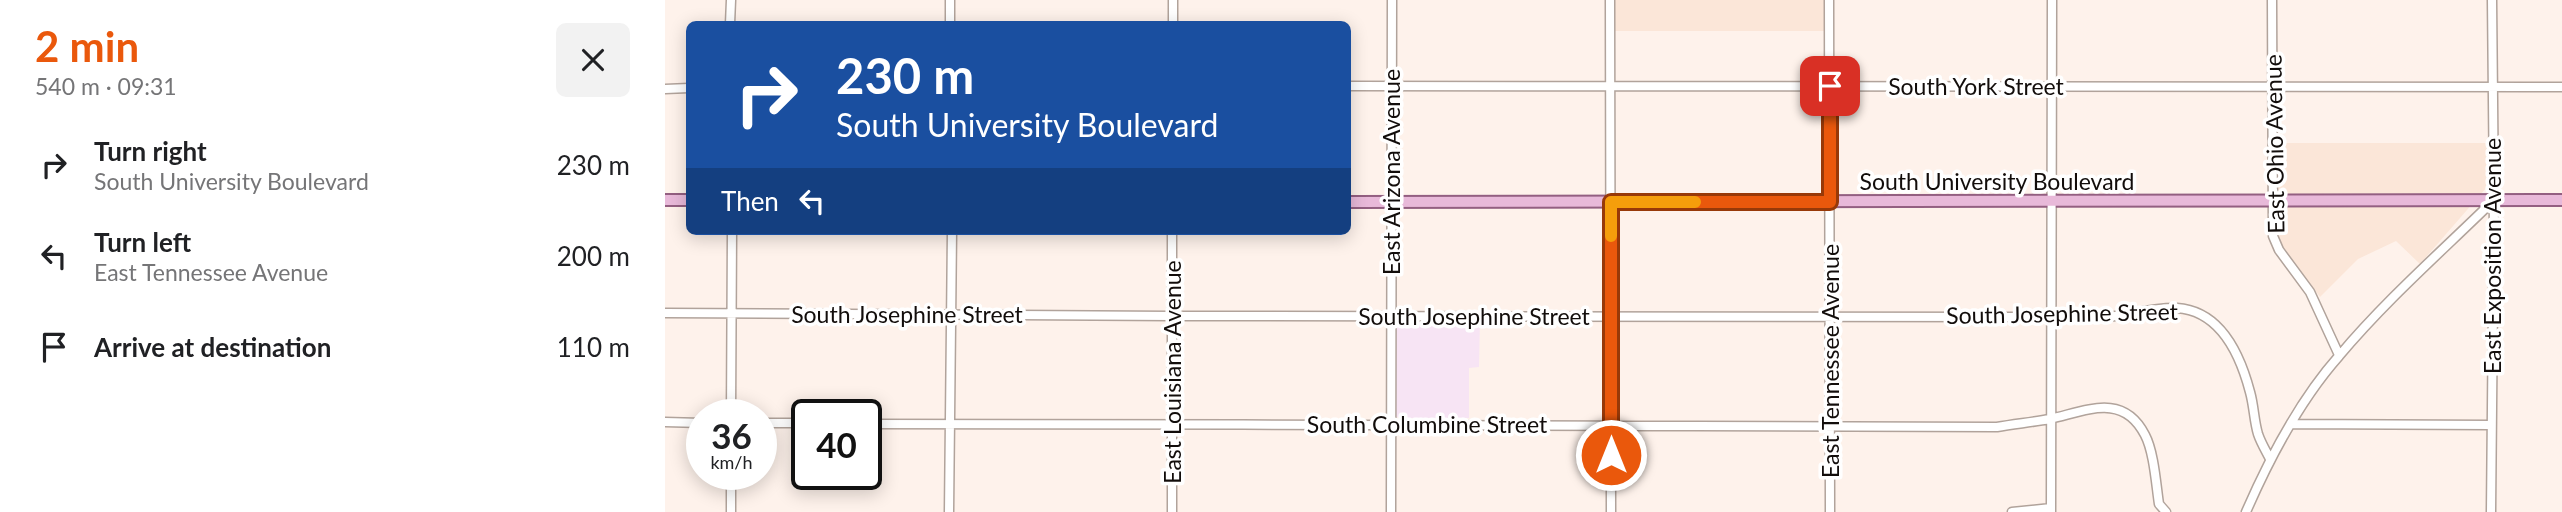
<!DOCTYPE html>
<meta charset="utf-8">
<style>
:root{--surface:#fff;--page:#f2f2f2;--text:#202124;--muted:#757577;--accent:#ea580c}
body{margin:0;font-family:Lato,sans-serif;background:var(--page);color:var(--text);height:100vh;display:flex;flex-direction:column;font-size:26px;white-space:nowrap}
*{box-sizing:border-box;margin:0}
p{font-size:23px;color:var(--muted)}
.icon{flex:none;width:38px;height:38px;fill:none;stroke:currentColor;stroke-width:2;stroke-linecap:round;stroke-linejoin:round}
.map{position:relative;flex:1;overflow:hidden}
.side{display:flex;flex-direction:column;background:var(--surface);width:665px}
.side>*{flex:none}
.banner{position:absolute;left:21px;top:21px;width:665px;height:214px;border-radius:10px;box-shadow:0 4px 18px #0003;background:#1a4fa0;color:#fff;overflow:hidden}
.speed{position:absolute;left:21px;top:399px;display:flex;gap:14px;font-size:35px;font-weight:700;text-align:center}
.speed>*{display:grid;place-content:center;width:91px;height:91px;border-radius:50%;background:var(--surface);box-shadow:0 4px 18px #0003;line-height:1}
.speed small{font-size:18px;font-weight:400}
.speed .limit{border:4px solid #111;border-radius:10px;background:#fff;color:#111}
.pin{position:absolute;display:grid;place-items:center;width:60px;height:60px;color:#fff;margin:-30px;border-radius:14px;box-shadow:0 4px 10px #0006}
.me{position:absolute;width:77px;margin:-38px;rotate:0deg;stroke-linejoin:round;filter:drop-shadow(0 0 5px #0008)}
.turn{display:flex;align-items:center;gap:24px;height:147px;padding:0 35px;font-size:32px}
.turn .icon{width:91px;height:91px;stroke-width:2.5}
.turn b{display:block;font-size:49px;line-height:60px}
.then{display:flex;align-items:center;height:66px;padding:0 35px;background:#0003;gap:14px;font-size:26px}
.round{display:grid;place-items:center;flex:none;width:74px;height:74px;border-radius:10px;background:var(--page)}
.summary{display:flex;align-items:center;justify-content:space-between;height:119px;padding:0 35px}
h1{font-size:42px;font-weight:700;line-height:52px;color:var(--accent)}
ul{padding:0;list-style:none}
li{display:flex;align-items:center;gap:21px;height:91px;padding:0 35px}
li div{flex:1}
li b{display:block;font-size:26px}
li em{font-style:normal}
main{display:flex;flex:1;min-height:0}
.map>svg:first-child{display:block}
</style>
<main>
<section class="side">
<div class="summary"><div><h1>2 min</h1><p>540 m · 09:31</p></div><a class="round"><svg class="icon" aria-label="close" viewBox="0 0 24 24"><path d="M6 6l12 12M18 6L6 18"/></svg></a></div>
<ul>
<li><svg class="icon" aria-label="right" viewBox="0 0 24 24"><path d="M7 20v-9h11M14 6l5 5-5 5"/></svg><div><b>Turn right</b><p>South University Boulevard</p></div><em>230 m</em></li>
<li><svg class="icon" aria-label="left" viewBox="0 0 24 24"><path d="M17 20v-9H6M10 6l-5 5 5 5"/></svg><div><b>Turn left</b><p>East Tennessee Avenue</p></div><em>200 m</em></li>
<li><svg class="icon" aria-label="arrive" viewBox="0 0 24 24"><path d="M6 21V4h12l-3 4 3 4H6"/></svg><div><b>Arrive at destination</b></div><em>110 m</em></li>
</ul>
</section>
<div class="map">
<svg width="1897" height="512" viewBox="0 0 1897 512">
<rect width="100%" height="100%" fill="#fef2eb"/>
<path fill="#fbe6d8" d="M950 0H1162V31H950Z
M1610 143H1822V187L1755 264 1731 241 1693 259 1655 297 1611 237Z"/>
<path fill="#f7e4f4" d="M735 320H815L814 367 804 368V418H734L731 416V323Z"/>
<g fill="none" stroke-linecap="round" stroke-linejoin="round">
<defs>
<path id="minor" d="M508 0V24
M945 0 946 512
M1164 0 1165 512
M1607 0 1608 236 1614 250 1645 292 1674 355
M65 24 66 0
M285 24V0
M682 86 1897 87
M0 89 24 88
M507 231V512
M0 313 507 316 1442 317C1465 315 1488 307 1512 308 1556 311 1575 354 1585 392 1589 406 1589 421 1593 434 1596 443 1601 451 1605 459
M66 415 67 231
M0 422 37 423
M96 423H142
M201 424C578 425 955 424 1332 427 1350 424 1368 422 1385 419 1421 411 1458 392 1480 435 1489 452 1491 484 1494 504L1501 512
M1627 424 1826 425
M66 474V512
M284 512 287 231
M726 512 727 0
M1347 512 1386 508
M1386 512 1387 0
M1581 512C1605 457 1634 401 1674 356 1721 300 1777 251 1829 200
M1826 512 1829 200 1827 0"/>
<path id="major" d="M0 200H24
M682 202 1897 200"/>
</defs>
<use href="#minor" stroke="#b1a39b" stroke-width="11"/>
<use href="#major" stroke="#935f81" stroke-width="14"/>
<use href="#minor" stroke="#fff" stroke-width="8"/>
<use href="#major" stroke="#e8b9d9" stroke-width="10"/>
</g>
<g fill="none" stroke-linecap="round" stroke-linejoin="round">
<defs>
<path id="route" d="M946 455V202H1165V86"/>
</defs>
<use href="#route" stroke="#983908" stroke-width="18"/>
<use href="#route" stroke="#ea580c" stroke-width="12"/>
<path stroke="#f59e0b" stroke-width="12" d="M946 236V202H1030"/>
</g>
<g text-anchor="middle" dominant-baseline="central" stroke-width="7" stroke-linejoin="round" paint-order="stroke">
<g font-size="23" fill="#120d0b" stroke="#fff">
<text x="1311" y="86">South York Street</text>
<text transform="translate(1609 144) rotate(-91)">East Ohio Avenue</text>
<text transform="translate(726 172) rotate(-90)">East Arizona Avenue</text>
<text x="1332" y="181">South University Boulevard</text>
<text transform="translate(1827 256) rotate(-90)">East Exposition Avenue</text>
<text transform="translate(1397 313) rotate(-1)">South Josephine Street</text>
<text x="242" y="314">South Josephine Street</text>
<text x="809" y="316">South Josephine Street</text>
<text transform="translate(1165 361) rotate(-90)">East Tennessee Avenue</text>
<text transform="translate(507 372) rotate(-90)">East Louisiana Avenue</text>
<text x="762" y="424">South Columbine Street</text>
</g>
</g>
</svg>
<div class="speed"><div>36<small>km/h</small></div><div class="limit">40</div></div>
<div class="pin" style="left:1165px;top:86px;background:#d93025"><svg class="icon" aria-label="arrive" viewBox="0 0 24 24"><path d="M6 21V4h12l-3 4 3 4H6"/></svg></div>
<svg class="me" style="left:946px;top:455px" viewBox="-20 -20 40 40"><circle r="17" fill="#ea580c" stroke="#fff" stroke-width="3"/><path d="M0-11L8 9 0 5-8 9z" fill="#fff"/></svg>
<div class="banner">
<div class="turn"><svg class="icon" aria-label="right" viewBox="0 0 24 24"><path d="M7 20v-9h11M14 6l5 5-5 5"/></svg><div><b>230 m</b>South University Boulevard</div></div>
<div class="then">Then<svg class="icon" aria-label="left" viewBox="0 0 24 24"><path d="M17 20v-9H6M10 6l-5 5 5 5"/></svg></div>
</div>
</div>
</main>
